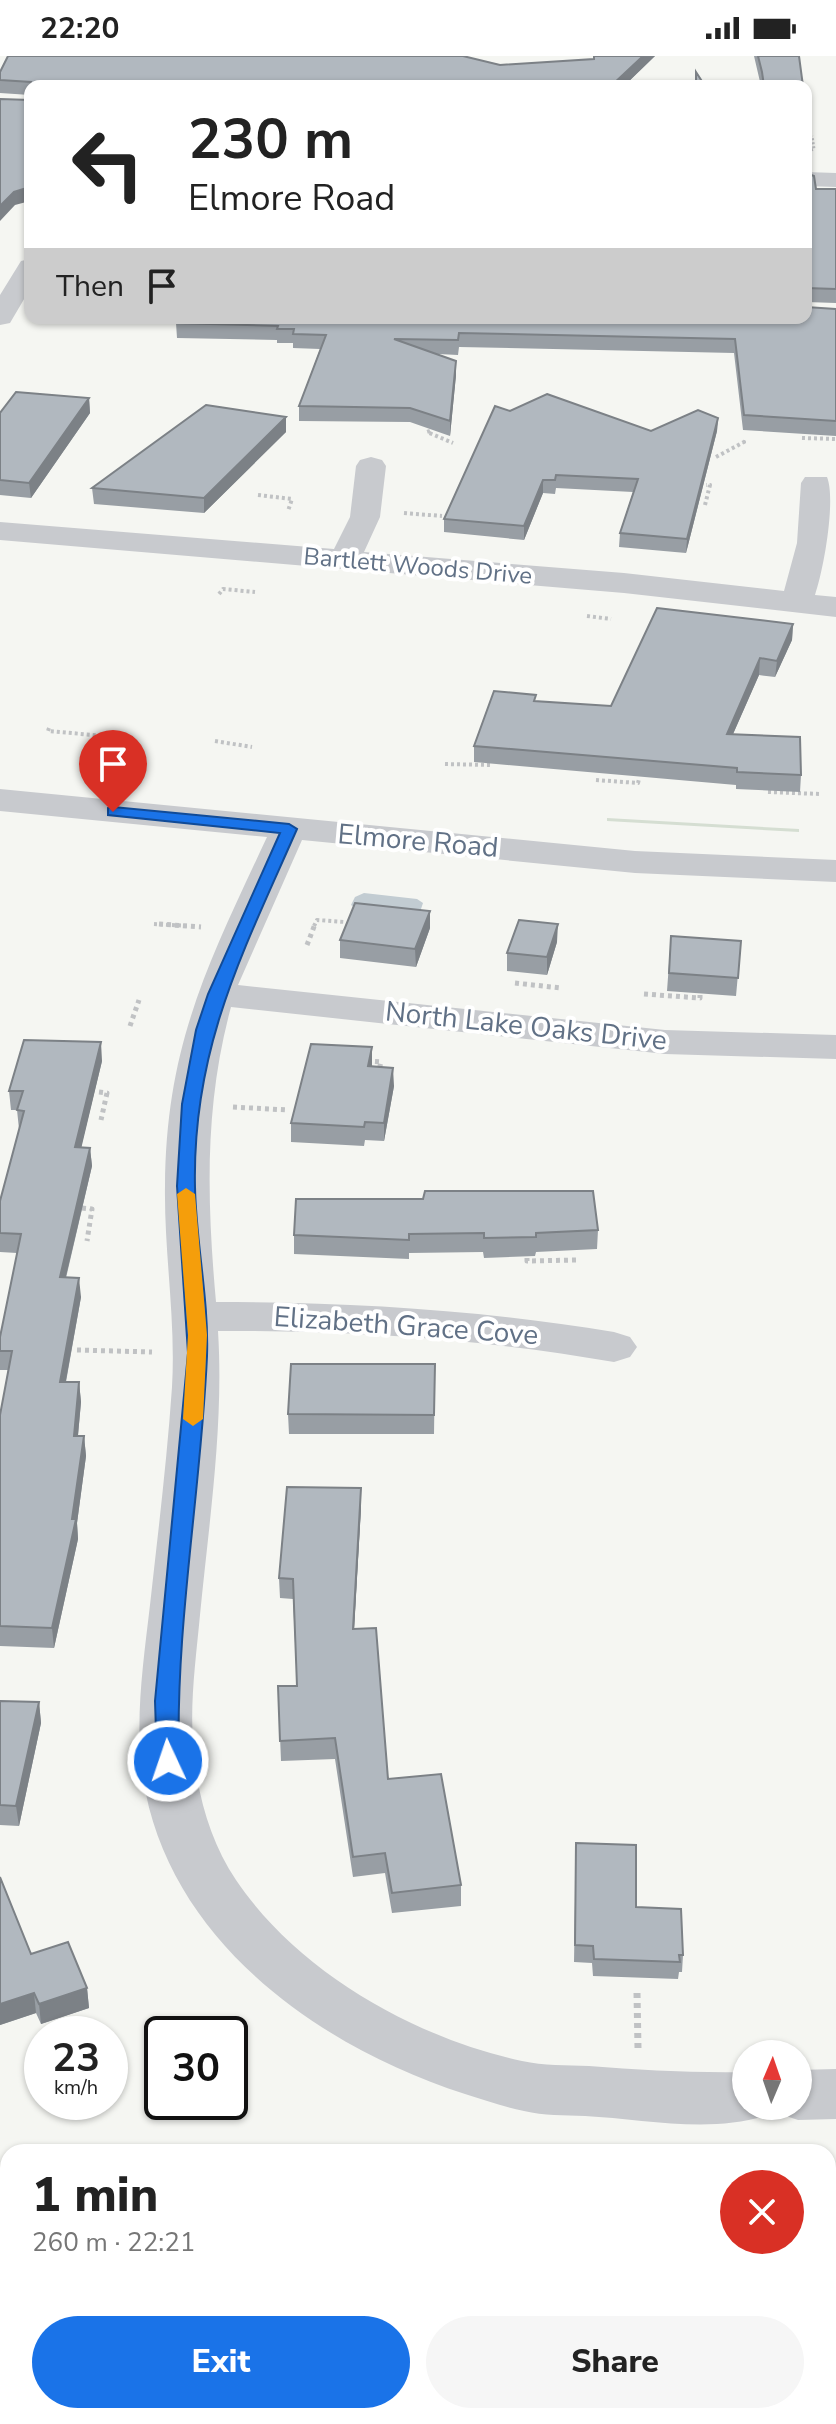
<!DOCTYPE html>
<meta charset="utf-8">
<style>
:root{--surface:#fff;--page:#f6f6f6;--text:#222;--muted:#767676;--accent:#1a73e8}
body{margin:0;font-family:"Nunito Sans",sans-serif;background:var(--page);color:var(--text);height:100vh;display:flex;flex-direction:column;font-size:30px;white-space:nowrap}
*{box-sizing:border-box;margin:0}
p{font-size:26px;color:var(--muted)}
.icon{flex:none;width:44px;height:44px;fill:none;stroke:currentColor;stroke-width:2;stroke-linecap:round;stroke-linejoin:round}
.map{position:relative;flex:1;overflow:hidden}
.drawer{position:absolute;left:0px;top:2088px;width:836px;height:280px;display:flex;flex-direction:column;background:var(--surface);border-radius:24px 24px 0 0;box-shadow:0 2px 6px #0004}
.drawer>*{flex:none}
.top-card{position:absolute;left:24px;top:24px;width:788px;height:244px;border-radius:16px;box-shadow:0 2px 6px #0004;background:#fff;color:var(--text);overflow:hidden}
.needle{width:52px;rotate:2deg}
.fabs{position:absolute;left:732px;top:1984px;display:grid;gap:16px}
.fabs a{display:grid;place-items:center;width:80px;height:80px;border-radius:50%;background:var(--surface);box-shadow:0 2px 6px #0004;font-size:40px}
.speed{position:absolute;left:24px;top:1960px;display:flex;gap:16px;font-size:40px;font-weight:700;text-align:center}
.speed>*{display:grid;place-content:center;width:104px;height:104px;border-radius:50%;background:var(--surface);box-shadow:0 2px 6px #0004;line-height:1}
.speed small{font-size:20px;font-weight:400}
.speed .limit{border:4px solid #111;border-radius:12px;background:#fff;color:#111}
.pin{position:absolute;display:grid;place-items:center;width:68px;height:68px;color:#fff;margin:-82px -34px;border-radius:50% 50% 50% 0;rotate:-45deg;box-shadow:0 0 8px #0007}
.pin .icon{rotate:45deg}
.me{position:absolute;width:88px;margin:-44px;rotate:357deg;stroke-linejoin:round;filter:drop-shadow(0 0 6px #0008)}
.turn{display:flex;align-items:center;gap:28px;height:168px;padding:0 32px;font-size:36px}
.turn .icon{width:104px;height:104px;stroke-width:2.5}
.turn b{display:block;font-size:56px;line-height:68px}
.then{display:flex;align-items:center;height:76px;padding:0 32px;background:#0003;gap:16px;font-size:30px}
.round{display:grid;place-items:center;flex:none;width:84px;height:84px;border-radius:42px;background:var(--page)}
.overview{display:flex;align-items:center;justify-content:space-between;height:136px;padding:0 32px}
h1{font-size:48px;font-weight:800;line-height:60px}
.button{display:flex;gap:16px;margin-top:auto;padding:16px 32px}
.button a{flex:1;height:92px;border-radius:48px;background:var(--accent);color:#fff;font-size:32px;font-weight:800;line-height:92px;text-align:center}
.button a+a{background:var(--page);color:var(--text)}
.status{display:flex;justify-content:space-between;align-items:center;height:56px;padding:0 40px;background:var(--surface);direction:ltr}
.status svg{height:22px;fill:currentColor}
.map>svg:first-child{display:block}
</style>
<div class="status"><b>22:20</b><svg viewBox="0 0 49 12"><path d="M0 12V9h3v3zM5 12V6h3v6zM10 12V3h3v9zM15 12V0h3v12zM26 1h20v11H26zM47 4h2v5h-2z"/></svg></div>
<div class="map">
<svg width="836" height="2368" viewBox="0 0 836 2368">
<rect width="100%" height="100%" fill="#f5f6f2"/>
<path fill="#d5ded2" d="M607 762 799 773V776L607 765Z"/>
<path fill="#c2ccd2" d="M364 837 417 843 423 847 420 856 357 853 351 849 355 841Z"/>
<g fill="none" stroke-linecap="round" stroke-linejoin="round">
<path stroke="#c0c2c4" stroke-width="3" stroke-dasharray="2 2" stroke-linecap="butt" d="M811 94 814 93 812 80
M429 377 430 375"/>
<path stroke="#c0c2c4" stroke-width="4" stroke-dasharray="3 3" stroke-linecap="butt" d="M430 375 427 376 453 387
M802 382 836 383
M716 401 744 386 740 385
M258 439 292 443 288 455
M705 449 710 429H706
M404 457 442 460
M219 538 223 533 255 536
M587 560 611 563
M49 672 48 675 116 681
M215 685 252 691
M445 708 491 709
M596 724 638 727 639 723
M768 736 820 738
M154 868 190 870
M314 870 317 864 345 866"/>
<path stroke="#c0c2c4" stroke-width="5" stroke-dasharray="4 4" stroke-linecap="butt" d="M159 868 201 871
M307 889 315 868
M515 927 561 932
M644 938 700 942V939
M130 970 139 944
M367 1005 381 1006 379 1014
M99 1036 107 1037 101 1064
M233 1051 288 1054
M82 1152 92 1153 87 1185
M527 1202V1205L578 1204
M77 1294 152 1296"/>
<path stroke="#c0c2c4" stroke-width="7" stroke-dasharray="5 5" stroke-linecap="butt" d="M637 1937 638 1992"/>
<path fill="#c8cace" fill-rule="evenodd" d="M806 116 836 117V131L806 130Z
M30 203V233L10 267 0 269V239L21 205Z
M371 401 382 404 386 410 380 461 364 496 624 517 784 535 797 487 801 427 805 421H827C836 443 824 513 815 539L836 541V561L624 537 0 484V466L334 493 350 461 356 410 360 404Z
M0 733 635 795 836 804V826L635 817 302 784 238 929 665 974 836 979V1003L665 998 231 951C204 1050 207 1146 216 1246 350 1246 482 1254 614 1276L630 1281 637 1291 630 1301 614 1306C483 1283 351 1274 218 1275 224 1369 209 1466 200 1559 196 1602 190 1644 193 1686 196 1734 209 1784 236 1824 298 1916 415 1982 522 2005 544 2010 566 2009 589 2010 641 2014 693 2017 746 2016V2050H771L767 2059C711 2078 643 2063 585 2060 564 2059 544 2060 524 2055 504 2051 484 2044 465 2038 313 1989 158 1877 141 1706 136 1654 144 1601 150 1549 158 1477 167 1404 172 1331 176 1264 164 1197 165 1130 166 987 209 906 267 781L0 755Z
M836 2013V2063L798 2064 777 2057 774 2050H798V2014Z"/>
</g>
<path fill="#989ea4" d="M594 0H655L624 30H30V39L0 37V16L500 9 594 3Z
M754 0H799L803 30H761Z
M806 117 816 133H836V247L806 246Z
M836 253V380L743 374 734 297 459 291 458 299 438 298 456 319 450 380 410 366 299 365V350L320 293 293 292V287H277V284L177 282 176 267Z
M89 342 90 357 31 442 0 439V357Z
M510 355 651 375 718 362 717 375 686 497 619 491 620 477 633 436 556 432 555 438 543 437 524 484 444 476V463Z
M286 361V376L204 457 94 448 92 432Z
M793 568 792 584 775 621 759 619 733 678 801 719 800 736 736 733V729L474 706V690L536 645 611 650Z
M430 872 416 911 340 902V884Z
M671 880 741 885 736 940 667 935Z
M557 886 547 919 507 915V897Z
M102 1005 81 1091 90 1092 92 1110 66 1222 81 1241 66 1326H79L81 1346 78 1380H84L86 1400 77 1467 78 1483 54 1592 0 1590V1359L8 1314H0V1281L17 1197 0 1196V1145L19 1073 17 1054H11L9 1035Z
M372 1010 394 1030 384 1085 365 1084 364 1090 291 1086V1067Z
M598 1174 597 1193 536 1196 535 1200 484 1202 483 1196 409 1197V1203L294 1198V1179Z
M435 1308 434 1378H289L288 1358Z
M361 1452 354 1573 388 1723 461 1829V1850L392 1857 385 1817 353 1821 335 1703 281 1705 278 1630H297L293 1543 280 1542 279 1522Z
M0 1645 39 1646 41 1667 19 1770 0 1769Z
M576 1787 683 1899 682 1916H679L678 1923 593 1920 592 1907 574 1906Z
M0 1821 31 1898 87 1932 89 1952 41 1968 36 1957 0 1969Z"/>
<path fill="#7c8186" d="M643 0H655L624 30H611Z
M811 100 810 113 806 114V101Z
M30 131V145L15 149 0 165V150L14 136Z
M456 305V319L450 380V365Z
M89 342 90 357 31 442 29 427Z
M286 361V376L204 457V442Z
M718 362 717 375 686 497 687 483Z
M543 424V437L524 484V470Z
M793 568 792 584 775 621 777 605Z
M760 602 759 619 726 694 727 678Z
M430 855V872L416 911 415 893Z
M558 868 557 886 547 919V901Z
M101 986 102 1005 77 1110 75 1091Z
M372 991V1010L368 1029V1010Z
M393 1012 394 1030 384 1085V1067Z
M90 1092 92 1110 61 1241 60 1221Z
M79 1222 81 1241 62 1346 60 1326Z
M79 1326 81 1346 76 1400 74 1380Z
M84 1380 86 1400 77 1467 78 1483 54 1592 52 1572 72 1463Z
M361 1432V1452L353 1593V1573Z
M39 1646 41 1667 19 1770 16 1750Z
M87 1932 89 1952 41 1968 39 1948Z
M34 1937 36 1957 0 1969V1948Z"/>
<path fill="#b1b8bf" stroke="#7c8186" stroke-width="2" d="M8 0H463L500 9 594 3V0H643L611 30H198L157 27 154 30H31V26L0 24V16Z
M758 0H799L803 30H764L762 16Z
M696 16 705 30H696Z
M0 43 30 44V131L14 136 0 150Z
M806 57 811 100 806 101Z
M806 117 814 120 816 133H836V233L806 232Z
M806 251 836 253V365L744 359 735 283 459 277 458 284 394 283 456 305 450 365 410 352 299 350 326 279 293 278 294 273H277L278 270 176 267 178 262H806Z
M16 336 89 342 29 427 0 424V357Z
M547 338 651 375 698 354 718 362 687 483 620 477 638 423 556 419 555 424H543L524 470 444 463 495 350 510 355Z
M206 349 286 361 204 442 92 432Z
M657 552 793 568 777 605 760 602 727 678 800 681 801 719 737 716V712L474 690 494 635 536 639 534 645 611 650Z
M355 847 430 855 415 893 340 884Z
M519 864 558 868 547 901 507 897Z
M671 880 741 885 738 922 669 917Z
M24 984 101 986 75 1091 90 1092 60 1221 79 1222 60 1326H79L74 1380H84L72 1463H76L52 1572 0 1570V1359L12 1295H0V1281L21 1178 0 1177V1145L24 1055 17 1054 23 1035H9Z
M311 988 372 991 368 1010 393 1012 384 1067 365 1066 364 1071 291 1067Z
M425 1135H593L598 1174 536 1177V1181L484 1182V1177L409 1178V1184L294 1179 296 1143H423Z
M291 1308H435L434 1359 288 1358Z
M287 1431 361 1432 353 1573 376 1572 388 1723 441 1718 461 1829 392 1837 385 1797 353 1801 335 1682 280 1685 278 1630H297L293 1523 279 1522Z
M0 1645 39 1646 16 1750 0 1749Z
M576 1787 636 1789V1851L681 1853 683 1899H679L680 1906 594 1903 593 1890 575 1889Z
M0 1821 31 1898 68 1886 87 1932 39 1948 34 1937 0 1948Z"/>
<path fill="#1a73e8" stroke="#114b97" stroke-width="2" d="M113 751 289 768 297 773C243 896 192 992 195 1131 196 1187 209 1244 207 1300 201 1435 175 1570 179 1705L168 1714 157 1705 155 1645 188 1297 177 1130 182 1048 196 974 208 938 280 777 108 759V752Z"/>
<path fill="#f59e0b" d="M186 1132 195 1138 207 1279 203 1363 193 1370 183 1363 188 1279 177 1138Z"/>
<g text-anchor="middle" dominant-baseline="central" stroke-width="8" stroke-linejoin="round" paint-order="stroke">
<g font-size="24" fill="#617186" stroke="#fff">
<text transform="translate(418 510) rotate(5)">Bartlett Woods Drive</text>
</g>
<g font-size="28" fill="#617186" stroke="#fff">
<text transform="translate(418 785) rotate(5)">Elmore Road</text>
<text transform="translate(526 970) rotate(6)">North Lake Oaks Drive</text>
<text transform="translate(406 1270) rotate(4)">Elizabeth Grace Cove</text>
</g>
</g>
</svg>
<div class="fabs">
<a><svg class="needle" viewBox="-14 -14 28 28"><path d="M0-13l5 13h-10z" fill="#e53935"/><path d="M0 13l5-13h-10z" fill="#767676"/></svg></a>
</div>
<div class="speed"><div>23<small>km/h</small></div><div class="limit">30</div></div>
<div class="pin" style="left:113px;top:756px;background:#d93025"><svg class="icon" aria-label="arrive" viewBox="0 0 24 24"><path d="M6 21V4h12l-3 4 3 4H6"/></svg></div>
<svg class="me" style="left:168px;top:1705px" viewBox="-20 -20 40 40"><circle r="17" fill="#1a73e8" stroke="#fff" stroke-width="3"/><path d="M0-11L8 9 0 5-8 9z" fill="#fff"/></svg>
<div class="top-card">
<div class="turn"><svg class="icon" aria-label="left" viewBox="0 0 24 24"><path d="M17 20v-9H6M10 6l-5 5 5 5"/></svg><div><b>230 m</b>Elmore Road</div></div>
<div class="then">Then<svg class="icon" aria-label="arrive" viewBox="0 0 24 24"><path d="M6 21V4h12l-3 4 3 4H6"/></svg></div>
</div>
<section class="drawer">
<div class="overview"><div><h1>1 min</h1><p>260 m · 22:21</p></div><a class="round" style="background:#d93025;color:#fff"><svg class="icon" aria-label="close" viewBox="0 0 24 24"><path d="M6 6l12 12M18 6L6 18"/></svg></a></div>
<div class="button"><a>Exit</a><a>Share</a></div>
</section>
</div>
